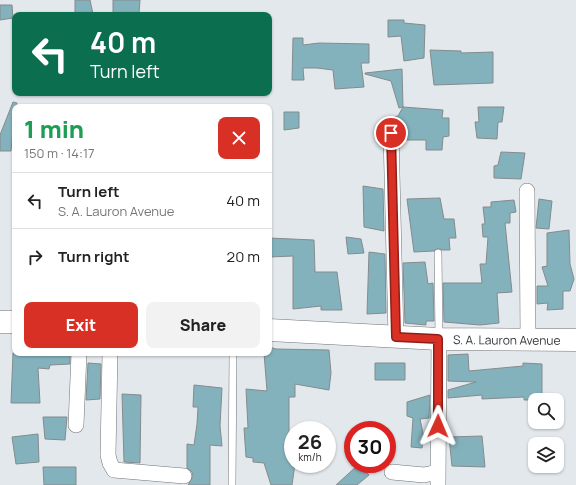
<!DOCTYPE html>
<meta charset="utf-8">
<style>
:root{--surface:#fff;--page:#f2f2f2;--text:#222;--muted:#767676;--line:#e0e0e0;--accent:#d93025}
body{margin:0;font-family:Manrope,sans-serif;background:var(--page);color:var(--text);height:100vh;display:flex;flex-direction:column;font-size:15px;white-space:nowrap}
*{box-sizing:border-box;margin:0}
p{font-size:13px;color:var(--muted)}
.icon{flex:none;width:22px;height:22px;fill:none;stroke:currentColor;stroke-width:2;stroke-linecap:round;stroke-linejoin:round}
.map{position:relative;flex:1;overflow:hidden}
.drawer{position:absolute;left:12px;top:104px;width:260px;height:252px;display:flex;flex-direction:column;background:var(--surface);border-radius:8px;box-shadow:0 1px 3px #0004}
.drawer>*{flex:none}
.top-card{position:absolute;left:12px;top:12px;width:260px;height:84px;border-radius:8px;box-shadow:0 1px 3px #0004;background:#0b6e4f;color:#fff;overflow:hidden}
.tools{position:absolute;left:528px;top:393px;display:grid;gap:8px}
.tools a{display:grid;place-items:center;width:36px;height:36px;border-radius:8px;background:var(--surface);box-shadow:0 1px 3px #0004;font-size:20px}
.speed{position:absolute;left:284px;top:421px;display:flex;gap:8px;font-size:20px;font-weight:700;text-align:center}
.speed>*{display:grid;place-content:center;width:52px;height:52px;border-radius:50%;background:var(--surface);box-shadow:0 1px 3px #0004;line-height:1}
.speed small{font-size:10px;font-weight:400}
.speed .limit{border:6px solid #d22;background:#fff;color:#111}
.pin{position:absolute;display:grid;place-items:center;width:34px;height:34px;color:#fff;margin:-17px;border:2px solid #fff;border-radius:50%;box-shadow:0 1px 4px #0007}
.me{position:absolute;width:44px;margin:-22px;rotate:1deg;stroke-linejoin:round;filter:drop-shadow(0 0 3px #0008)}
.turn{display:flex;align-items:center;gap:14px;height:84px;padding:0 12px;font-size:18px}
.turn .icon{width:52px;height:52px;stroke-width:2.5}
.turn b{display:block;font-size:28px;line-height:34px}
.round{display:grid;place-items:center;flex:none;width:42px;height:42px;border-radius:8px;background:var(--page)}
.overview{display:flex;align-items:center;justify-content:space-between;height:68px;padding:0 12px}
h1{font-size:24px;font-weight:800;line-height:30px;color:#1e9e55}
.cta{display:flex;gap:8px;margin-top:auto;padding:8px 12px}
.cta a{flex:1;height:46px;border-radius:8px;background:var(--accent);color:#fff;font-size:16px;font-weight:800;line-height:46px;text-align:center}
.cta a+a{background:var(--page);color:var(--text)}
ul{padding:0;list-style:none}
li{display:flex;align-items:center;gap:12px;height:56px;padding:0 12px;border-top:1px solid var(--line)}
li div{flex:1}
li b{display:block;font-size:15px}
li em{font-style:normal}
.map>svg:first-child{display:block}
</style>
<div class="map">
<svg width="576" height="485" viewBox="0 0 576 485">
<rect width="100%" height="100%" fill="#e3e8ed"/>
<path fill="#83b2bd" stroke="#848b8d" d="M75 0H90L93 14H75Z
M113 0H140L139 13 113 15Z
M0 5H12L13 18 0 20Z
M388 20H404V23L425 25 424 58 404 61 401 36 388 37Z
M293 38H303V45L319 43 369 44V63H361L364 87 335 89 333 70 317 68H303L304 80H292Z
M430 50 461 51V53L493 52V83L434 85Z
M402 69 403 107 443 110 442 118H449V136L443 137 442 150H426V140H400V132L395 125 394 117 398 116 403 107 399 108 391 81 365 74V73Z
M13 102 17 103V107H15L11 151H0V135Z
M478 107H504L502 122H498L497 139 477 138 475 122H479Z
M284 112H299V128L284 130Z
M501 152 525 153 521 179 494 178V166L498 165Z
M363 186 383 189 384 231 364 227Z
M440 198 444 219H454L456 238H449L450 250H442L438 248 434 251 414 252 407 199Z
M539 199 552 201 549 229 536 228Z
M514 200 516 212 510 213V223H505L512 292 497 293 499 323 480 325 444 322 443 283H482L480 264H486L488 237H483L482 224H485L483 207H491V202Z
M569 230 570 264 574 279 570 291H563V309L547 310 548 303 537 304V286H548L542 267 547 266V233Z
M346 237 361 239 364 253 348 254Z
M269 238 314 240 315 272H337L342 310H321V306L293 309V256L269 257Z
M369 252 385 254 386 313 367 314Z
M425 262 428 284 433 283 434 321H426V325L405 323 403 263Z
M269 347 276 349 329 350 331 373 329 390 295 384V397H289V442H293V464H295L292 485H271L264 463 253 462V458L246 457 244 428H248L246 389 267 391 264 353H269Z
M13 353H70V364L50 365 49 369 38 368 40 403H11Z
M468 354 469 371 523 366V363L542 364V400H524V397L482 399V395L448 398V390L476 382 448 381V355Z
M88 363 101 364 100 399 86 400Z
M375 363H405V380H375Z
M194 385 222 388 220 426 222 446 210 445V485H188L193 476 192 472 187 468V444L194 445 197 424 198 407H193Z
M122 394 141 395 140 463 124 462Z
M430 395 429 418 420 419 424 438 422 448 411 447 413 418 407 416V402Z
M43 417H67L65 440 45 439Z
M38 434 39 462 16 464 12 437Z
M482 436 485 467 452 466 449 437Z
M359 464 369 475 357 485H336Z
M43 467H76V485H44Z"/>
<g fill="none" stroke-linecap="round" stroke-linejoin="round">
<defs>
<path id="lane" d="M438 253 439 337
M232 485 233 353"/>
<path id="street" d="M391 133 396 337
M527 191 528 340
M110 353 108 455 110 463 114 470 184 476
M76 425 79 353
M392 472 424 475 438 472
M438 485 439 339"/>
<g id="highway">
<path d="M0 322H15"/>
<path id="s1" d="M269 330 439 339 576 340"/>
</g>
</defs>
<use href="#lane" stroke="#6f7478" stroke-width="8"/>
<use href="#street" stroke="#6f7478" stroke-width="16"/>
<use href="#highway" stroke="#6f7478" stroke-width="23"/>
<use href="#lane" stroke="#fff" stroke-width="7"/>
<use href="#street" stroke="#fff" stroke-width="15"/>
<use href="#highway" stroke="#fff" stroke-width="22"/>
</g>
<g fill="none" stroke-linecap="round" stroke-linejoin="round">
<defs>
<path id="route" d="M391 133 396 337 438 339V426"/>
</defs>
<use href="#route" stroke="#8d1f18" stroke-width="10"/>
<use href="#route" stroke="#d93025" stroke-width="7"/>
</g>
<g text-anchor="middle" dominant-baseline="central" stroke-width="3" stroke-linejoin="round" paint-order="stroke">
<g font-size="12" fill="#353739" stroke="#fff">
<text stroke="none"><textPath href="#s1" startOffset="238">S. A. Lauron Avenue</textPath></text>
</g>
</g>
</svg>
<div class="tools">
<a><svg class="icon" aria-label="search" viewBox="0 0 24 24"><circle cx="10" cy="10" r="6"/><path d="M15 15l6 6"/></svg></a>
<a><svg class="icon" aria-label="layers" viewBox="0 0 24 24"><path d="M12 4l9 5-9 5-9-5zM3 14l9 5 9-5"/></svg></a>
</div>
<div class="speed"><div>26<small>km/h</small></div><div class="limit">30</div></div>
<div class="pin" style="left:391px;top:133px;background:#d93025"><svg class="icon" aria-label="arrive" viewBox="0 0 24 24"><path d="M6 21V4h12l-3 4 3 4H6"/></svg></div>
<svg class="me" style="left:438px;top:426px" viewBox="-20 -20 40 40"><path d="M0-17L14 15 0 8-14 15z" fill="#d93025" stroke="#fff" stroke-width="4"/></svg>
<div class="top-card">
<div class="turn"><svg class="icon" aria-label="left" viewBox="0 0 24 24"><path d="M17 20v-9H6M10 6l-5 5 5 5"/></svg><div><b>40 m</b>Turn left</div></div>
</div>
<section class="drawer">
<div class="overview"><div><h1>1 min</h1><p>150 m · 14:17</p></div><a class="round" style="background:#d93025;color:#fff"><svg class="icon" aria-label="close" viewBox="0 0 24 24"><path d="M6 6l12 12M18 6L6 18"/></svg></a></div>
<ul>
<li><svg class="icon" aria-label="left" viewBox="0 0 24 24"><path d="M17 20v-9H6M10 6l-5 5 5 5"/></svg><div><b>Turn left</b><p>S. A. Lauron Avenue</p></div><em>40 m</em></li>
<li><svg class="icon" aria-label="right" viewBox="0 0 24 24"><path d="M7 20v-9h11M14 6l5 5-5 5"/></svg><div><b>Turn right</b></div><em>20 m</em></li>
</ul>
<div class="cta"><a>Exit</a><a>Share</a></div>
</section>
</div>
